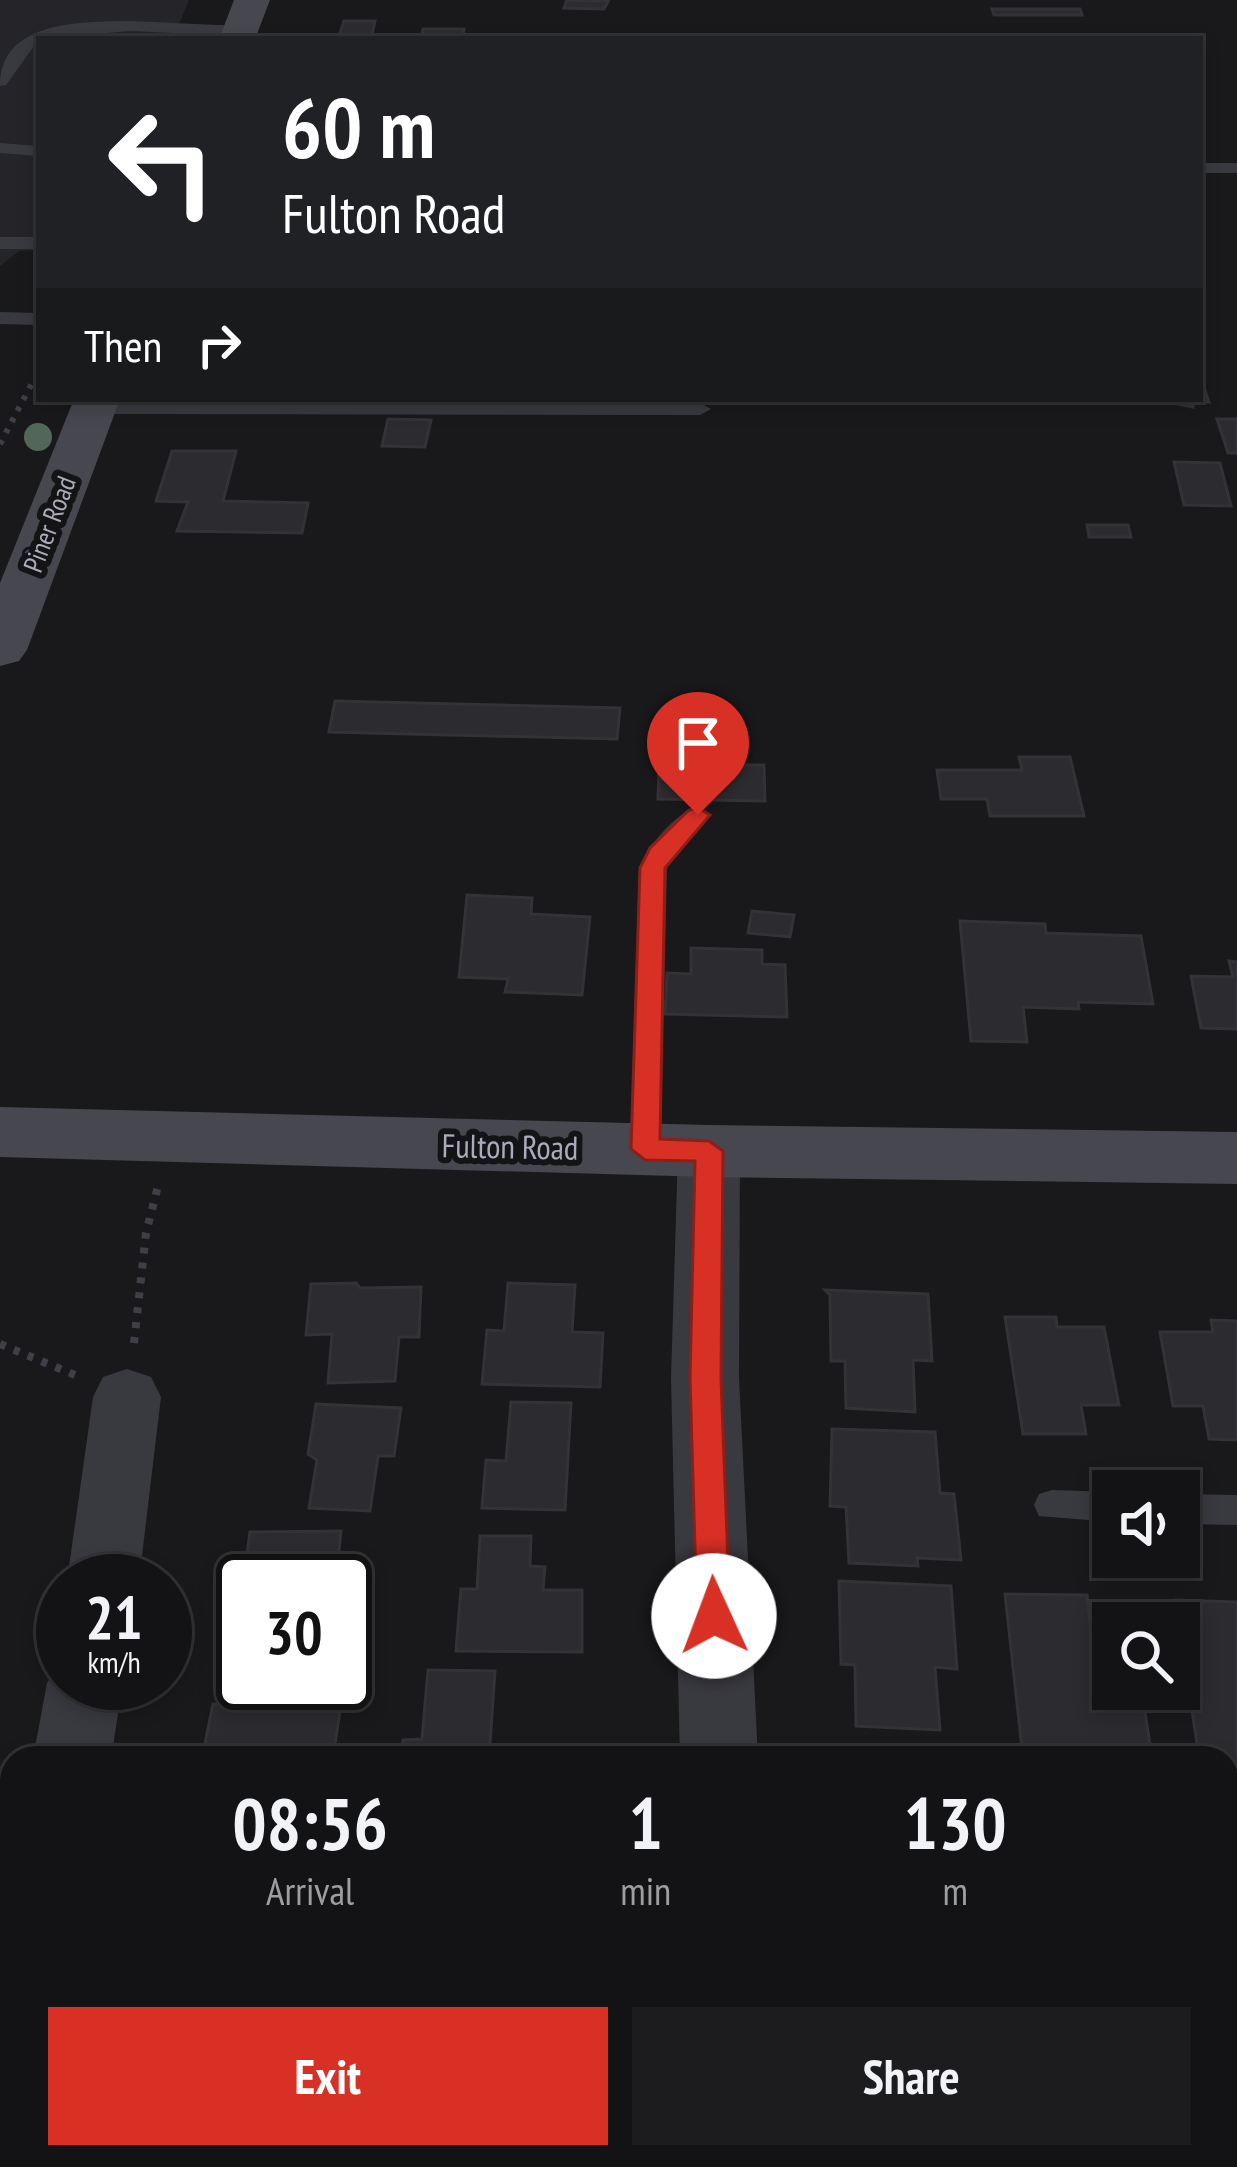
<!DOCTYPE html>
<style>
:root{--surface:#131214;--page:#1c1b1d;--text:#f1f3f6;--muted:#9d9ea0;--line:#323234;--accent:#d93025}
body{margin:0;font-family:"PT Sans Narrow",sans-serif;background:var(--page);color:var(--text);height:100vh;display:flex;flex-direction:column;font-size:45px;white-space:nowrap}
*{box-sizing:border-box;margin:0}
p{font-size:39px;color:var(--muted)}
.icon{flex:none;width:66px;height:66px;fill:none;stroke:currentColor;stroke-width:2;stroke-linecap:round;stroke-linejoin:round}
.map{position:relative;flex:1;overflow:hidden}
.drawer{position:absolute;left:0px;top:1746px;width:1239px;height:423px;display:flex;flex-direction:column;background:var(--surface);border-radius:36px 36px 0 0;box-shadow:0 6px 18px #0003,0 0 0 3px var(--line)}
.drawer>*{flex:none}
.hud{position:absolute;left:36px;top:36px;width:1167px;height:366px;border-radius:0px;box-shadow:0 6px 18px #0003,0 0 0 3px var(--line);background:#202124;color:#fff;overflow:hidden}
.buttons{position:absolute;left:1092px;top:1470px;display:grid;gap:24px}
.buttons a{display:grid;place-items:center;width:108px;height:108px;border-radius:0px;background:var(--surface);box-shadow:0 6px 18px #0003,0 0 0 3px var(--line);font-size:60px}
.speed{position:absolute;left:36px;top:1554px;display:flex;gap:24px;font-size:60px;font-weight:700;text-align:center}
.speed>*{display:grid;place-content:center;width:156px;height:156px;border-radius:50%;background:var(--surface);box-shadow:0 6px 18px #0003,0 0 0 3px var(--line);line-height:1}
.speed small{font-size:30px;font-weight:400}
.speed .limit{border:6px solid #111;border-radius:18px;background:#fff;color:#111}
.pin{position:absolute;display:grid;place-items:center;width:102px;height:102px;color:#fff;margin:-123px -51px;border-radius:50% 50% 50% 0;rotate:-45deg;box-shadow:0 0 12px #0007}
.pin .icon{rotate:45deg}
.me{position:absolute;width:132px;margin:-66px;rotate:358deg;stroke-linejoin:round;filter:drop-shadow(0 0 9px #0008)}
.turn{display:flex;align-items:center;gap:42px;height:252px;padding:0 48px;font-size:54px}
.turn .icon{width:156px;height:156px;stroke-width:2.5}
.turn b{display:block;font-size:84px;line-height:102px}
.then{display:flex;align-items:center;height:114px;padding:0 48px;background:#0003;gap:24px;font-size:45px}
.eta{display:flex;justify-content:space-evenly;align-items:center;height:204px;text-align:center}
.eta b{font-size:72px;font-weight:700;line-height:84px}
.cta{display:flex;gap:24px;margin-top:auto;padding:24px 48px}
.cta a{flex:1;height:138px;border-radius:0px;background:var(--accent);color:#fff;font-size:48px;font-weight:700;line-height:138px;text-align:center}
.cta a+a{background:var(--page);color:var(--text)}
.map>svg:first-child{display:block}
</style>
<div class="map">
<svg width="1237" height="2167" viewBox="0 0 1237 2167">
<rect width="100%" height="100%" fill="#19181b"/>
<path fill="#252428" d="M0 0H189L173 39H39V250L19 251 0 266Z"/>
<path fill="#2c2b2f" stroke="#333237" stroke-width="3" d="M567 0 589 1 609 0 604 9 564 8Z
M992 9H1080L1082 15H994Z
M344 21H375L372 35H380L379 39H338Z
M423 29H464L462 39H421Z
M1200 375 1209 402 1192 401 1193 407 1158 400 1200 399Z
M388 419 431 420 425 447 382 446Z
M1217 419H1237V453H1228Z
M172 451H236L223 501 308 503 302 533 177 531 188 502 156 501Z
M1174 462 1220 463 1231 506 1184 505Z
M1087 525H1128L1131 537H1089Z
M335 701 620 708 617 739 329 732Z
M1019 757H1070L1084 816H990L987 799H941L937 770H1022Z
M659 764 764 765 765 801 658 799Z
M467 895 532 898 531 914 590 917 582 995 505 992 508 979 459 977Z
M752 911 794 915 790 937 748 933Z
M960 921 1045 924 1046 933 1141 936 1153 1004 1078 1002 1079 1009 1023 1007 1027 1042 971 1041Z
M691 948 762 950V964L785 965 787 1017 665 1014 667 973 691 974Z
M1229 961 1237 962V1029L1201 1028 1191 976 1233 977Z
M356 1283 360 1288 421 1287 419 1337H399L395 1381 328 1383 332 1334 306 1335 311 1284Z
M508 1283 575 1285 572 1332 603 1333 600 1387 482 1384 487 1330 504 1331Z
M825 1290 928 1294 932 1361 913 1360 915 1412 846 1408 845 1361H831L830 1295Z
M1005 1317H1056L1057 1327H1104L1119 1405H1081L1086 1434H1023Z
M1211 1320 1237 1321V1440L1209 1439 1203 1406H1173L1160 1332H1213Z
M511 1402 571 1403 565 1510 482 1508 486 1460 506 1461Z
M316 1404 401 1408 394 1456H378L370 1511 309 1508 317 1460 308 1454Z
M832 1429 935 1432 940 1493 954 1494 961 1560 917 1558 918 1566 849 1563 846 1507 830 1506Z
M341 1531 336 1581H243L250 1532Z
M480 1536H531L530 1566 545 1567 543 1590H582V1652L456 1651 461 1589H477Z
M839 1581 951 1586 957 1669 935 1667 940 1730 856 1726 855 1665 841 1664Z
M1005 1594 1087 1595 1090 1623 1113 1627V1689H1134L1136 1699H1143L1152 1758H1023Z
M1176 1600 1237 1602V1783L1227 1782V1758H1199Z
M428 1670 495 1671 489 1758H401L403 1740 422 1739Z
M213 1704 340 1711 333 1758H202Z
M191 2157H253L252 2167H190Z
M344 2157H533V2167H343Z
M1037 2157H1118L1119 2167H1038Z"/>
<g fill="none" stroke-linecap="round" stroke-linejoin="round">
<path stroke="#3f3f47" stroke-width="6" stroke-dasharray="4.5 8" stroke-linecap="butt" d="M0 444 39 370"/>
<path stroke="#3f3f47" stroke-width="8" stroke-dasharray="6 9" stroke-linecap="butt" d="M134 1343 146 1233 158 1186
M0 1344 75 1375"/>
<path fill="#393940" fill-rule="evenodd" d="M130 21 240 26 248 31 240 36 130 31 39 39 6 85 0 86C0 20 81 22 130 21Z
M0 143 39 146V156L0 153Z
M1200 163H1237V173H1200Z
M0 237H39V249H0Z
M0 312 39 313V325L0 324Z
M93 403H700L711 409 700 415 85 414V404Z
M698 806 711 815 671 858 667 869 660 1149 656 1157H634L630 1149 639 869C649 845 673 815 698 806Z
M1052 1490 1113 1492V1522L1039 1516 1034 1505 1039 1494Z
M1179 1494 1237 1495V1525L1179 1524Z"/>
<path fill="#393940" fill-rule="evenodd" d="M709 1128 731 1135 740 1151 739 1378 758 1758H680L671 1378 678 1151 687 1135Z
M127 1369 151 1377 161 1397 139 1581H67L93 1397 103 1377Z
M63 1657V1683H123L111 1758H33L47 1683Z
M12 2010V2138L0 2143V2015Z
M751 2157H840L844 2167H755Z"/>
<path fill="#474750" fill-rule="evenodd" d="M234 0H270L255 39H219Z
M74 399H120L27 650 19 661 0 666V583Z
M0 1107 709 1125 1237 1132V1184L709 1177 0 1157Z"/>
</g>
<circle fill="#526759" cx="38" cy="437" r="14"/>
<path fill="#d93025" stroke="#8d1f18" stroke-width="3" d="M698 808 710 815 665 868 660 1139 709 1141 723 1151 721 1378 730 1616 726 1626 714 1631 702 1626 697 1616 690 1378 695 1161 645 1160 631 1149 640 868 650 848 689 810Z"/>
<g text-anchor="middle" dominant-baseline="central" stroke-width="12" stroke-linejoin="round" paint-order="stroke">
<g font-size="27" fill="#aaabbb" stroke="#141316">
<text transform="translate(49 524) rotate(-69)">Piner Road</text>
</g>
<g font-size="33" fill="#aaabbb" stroke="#141316">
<text transform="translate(510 1146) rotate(1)">Fulton Road</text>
</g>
</g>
</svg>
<div class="buttons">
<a><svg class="icon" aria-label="sound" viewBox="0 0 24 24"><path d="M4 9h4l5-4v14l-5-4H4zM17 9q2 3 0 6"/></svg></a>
<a><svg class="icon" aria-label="search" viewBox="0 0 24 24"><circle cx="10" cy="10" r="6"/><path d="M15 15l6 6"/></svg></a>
</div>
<div class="speed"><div>21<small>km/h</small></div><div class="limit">30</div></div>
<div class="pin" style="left:698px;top:815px;background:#d93025"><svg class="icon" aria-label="arrive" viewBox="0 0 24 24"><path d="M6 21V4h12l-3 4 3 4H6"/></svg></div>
<svg class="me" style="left:714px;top:1616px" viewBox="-20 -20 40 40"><circle r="19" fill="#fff"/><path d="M0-13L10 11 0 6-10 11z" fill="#d93025"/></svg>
<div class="hud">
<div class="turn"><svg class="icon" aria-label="left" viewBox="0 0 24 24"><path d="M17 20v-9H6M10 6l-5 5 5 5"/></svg><div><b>60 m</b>Fulton Road</div></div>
<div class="then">Then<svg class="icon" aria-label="right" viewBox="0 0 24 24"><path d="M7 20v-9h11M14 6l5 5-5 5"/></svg></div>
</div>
<section class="drawer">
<div class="eta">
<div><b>08:56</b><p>Arrival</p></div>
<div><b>1</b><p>min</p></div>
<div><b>130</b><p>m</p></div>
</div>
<div class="cta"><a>Exit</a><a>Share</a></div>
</section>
</div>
